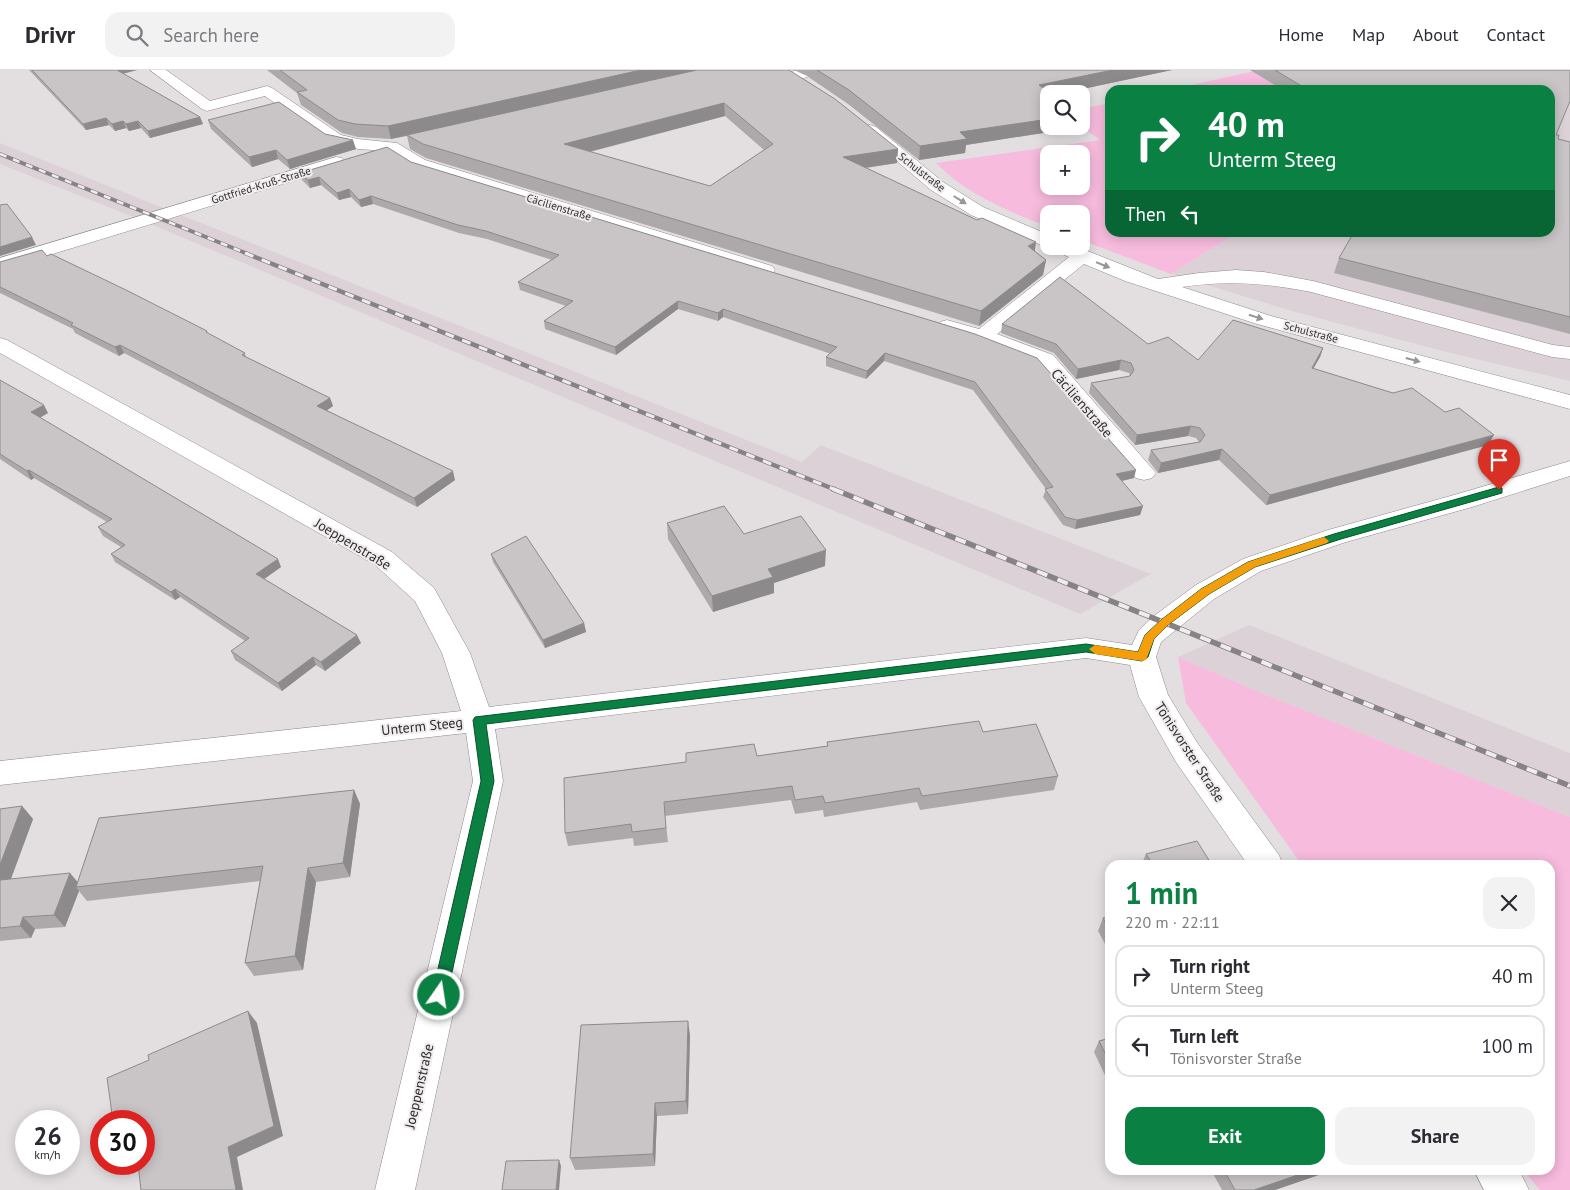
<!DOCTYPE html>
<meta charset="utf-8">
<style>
:root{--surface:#fff;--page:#f2f2f3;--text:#2b2b33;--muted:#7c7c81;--line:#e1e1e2;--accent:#0b8043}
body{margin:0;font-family:"PT Sans",sans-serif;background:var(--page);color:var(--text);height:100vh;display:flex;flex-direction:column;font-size:19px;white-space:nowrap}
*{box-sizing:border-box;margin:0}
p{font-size:16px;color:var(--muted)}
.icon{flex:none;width:28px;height:28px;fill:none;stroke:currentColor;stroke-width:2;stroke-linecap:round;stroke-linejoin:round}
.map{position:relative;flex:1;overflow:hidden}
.details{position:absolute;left:1105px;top:790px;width:450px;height:315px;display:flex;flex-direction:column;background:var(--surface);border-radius:15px;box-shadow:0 2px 12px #0003}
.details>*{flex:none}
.banner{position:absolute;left:1105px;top:15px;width:450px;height:152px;border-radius:15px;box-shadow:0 2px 12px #0003;background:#0b8043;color:#fff;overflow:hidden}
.buttons{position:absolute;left:1040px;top:15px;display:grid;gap:10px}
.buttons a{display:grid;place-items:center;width:50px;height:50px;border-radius:10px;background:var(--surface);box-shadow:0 2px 12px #0003;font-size:25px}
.speed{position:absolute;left:15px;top:1040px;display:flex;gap:10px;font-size:25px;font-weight:700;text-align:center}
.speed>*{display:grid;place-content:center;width:65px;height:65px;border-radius:50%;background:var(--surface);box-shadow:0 2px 12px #0003;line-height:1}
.speed small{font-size:12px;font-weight:400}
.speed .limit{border:8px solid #d22;background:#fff;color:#111}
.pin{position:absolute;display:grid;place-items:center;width:42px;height:42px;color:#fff;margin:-51px -21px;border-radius:50% 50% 50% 0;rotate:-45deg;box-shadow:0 0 5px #0007}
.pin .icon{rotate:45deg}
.me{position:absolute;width:55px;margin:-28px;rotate:13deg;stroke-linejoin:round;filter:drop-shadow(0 0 4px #0008)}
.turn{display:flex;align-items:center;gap:18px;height:105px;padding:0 20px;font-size:22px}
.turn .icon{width:65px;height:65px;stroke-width:2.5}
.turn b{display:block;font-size:35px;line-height:42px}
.then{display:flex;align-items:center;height:48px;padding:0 20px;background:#0003;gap:10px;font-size:19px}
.round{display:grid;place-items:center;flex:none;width:52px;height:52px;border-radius:15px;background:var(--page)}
.overview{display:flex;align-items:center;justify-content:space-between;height:85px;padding:0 20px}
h1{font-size:30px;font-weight:700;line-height:38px;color:var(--accent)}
.cta{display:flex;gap:10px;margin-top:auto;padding:10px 20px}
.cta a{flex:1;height:58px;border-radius:15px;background:var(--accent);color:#fff;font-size:20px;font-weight:700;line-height:58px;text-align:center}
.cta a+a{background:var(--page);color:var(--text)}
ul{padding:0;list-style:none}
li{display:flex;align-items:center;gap:15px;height:62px;margin:0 10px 8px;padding:0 10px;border:2px solid var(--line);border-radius:15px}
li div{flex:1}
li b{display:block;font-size:19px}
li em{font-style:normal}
header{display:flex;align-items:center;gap:30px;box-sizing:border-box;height:70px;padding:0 25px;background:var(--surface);border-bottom:1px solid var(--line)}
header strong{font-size:24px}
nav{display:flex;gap:28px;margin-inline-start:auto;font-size:18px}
.search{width:350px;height:45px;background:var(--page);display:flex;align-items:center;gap:12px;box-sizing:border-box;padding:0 18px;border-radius:15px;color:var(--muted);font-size:19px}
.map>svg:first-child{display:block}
</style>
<header>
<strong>Drivr</strong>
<div class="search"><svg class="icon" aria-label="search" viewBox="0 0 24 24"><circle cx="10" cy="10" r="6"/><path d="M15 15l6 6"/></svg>Search here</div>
<nav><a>Home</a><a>Map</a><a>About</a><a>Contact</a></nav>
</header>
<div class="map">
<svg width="1570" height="1120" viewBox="0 0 1570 1120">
<rect width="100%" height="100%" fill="#e3dfe1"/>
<path fill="#dcd1d7" d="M1570 33V311L1450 283 1295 242 1171 204 1236 163 1550 162 1551 78Z
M0 73 802 392 821 375 1151 504 1080 544 136 148 0 94Z
M1249 555 1570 683V747L1266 625 1178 587Z"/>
<path fill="#f7bbdd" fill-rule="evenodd" d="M1259 0 1339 20H1168Z
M1110 33V162L1236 163 1171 204 1081 170V144H1049V157C1009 142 966 124 936 93L1100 70 1081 56V39ZM1049 84H1081V116H1049Z
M1178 587 1266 625 1570 747V1120H1540L1523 1100H1550V795H1302L1186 633Z"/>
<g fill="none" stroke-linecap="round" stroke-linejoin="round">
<defs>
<path id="minor" d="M150 0H166L210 31 267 16 272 18 341 65 358 69 397 73 425 90 772 196 775 200 772 204 765 206 758 204 413 98 387 81 358 79 329 71 265 26 207 41 202 39Z
M797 0H818C812 7 797 11 788 9L786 6 788 3Z
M870 55 876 57 943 112 983 137 1049 165V176H1075L1158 209 1199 203 1236 200 1264 202 1313 211 1553 275 1570 277V289L1552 287 1311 222C1265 213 1228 210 1182 217L1271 246 1570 325V339L1257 254 1125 211 1084 194 997 264 1053 285 1156 403 1152 408 1144 410 1136 408 1037 295 975 270 940 260 937 256 940 252 947 250 979 259 1069 187 971 145 931 120 864 63 862 60 864 57Z
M336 87 342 88 344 92 342 96 0 200V188Z
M0 268 7 270 392 482 434 518 470 583 489 637 1086 568 1132 575 1139 560 1154 546 1196 515 1243 489 1328 460 1454 425 1570 391V406L1472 437 1346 472 1261 501 1214 529 1161 572 1156 587 1168 625 1198 674 1279 785 1283 795H1248L1176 692 1139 627 1130 595 1086 588 495 659 503 711 415 1120H375L473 711 466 663 0 715V691L461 641 442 583 415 531 374 494 0 283Z
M1474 1100H1519L1529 1120H1484Z"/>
</defs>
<use href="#minor" stroke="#8c898b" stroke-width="1"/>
<use href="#minor" fill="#fff" fill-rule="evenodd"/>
<defs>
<path id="rail-far2" d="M0 84 248 184"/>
<path id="rail-far1" d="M245 183 836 420"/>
<path id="rail" d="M833 419 1570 716"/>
</defs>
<use href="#rail-far2" stroke="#868385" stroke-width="4"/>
<use href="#rail-far1" stroke="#868385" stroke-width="4.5"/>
<use href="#rail" stroke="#868385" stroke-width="5.5"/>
<use href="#rail-far2" stroke="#f0ecee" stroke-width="2.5" stroke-dasharray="7" stroke-linecap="butt"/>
<use href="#rail-far1" stroke="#f0ecee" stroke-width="3" stroke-dasharray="9" stroke-linecap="butt"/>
<use href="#rail" stroke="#f0ecee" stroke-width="4" stroke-dasharray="11" stroke-linecap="butt"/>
</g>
<path fill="#ada9ab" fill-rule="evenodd" d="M29 0H137L123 4 200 47 203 54 150 68 141 58 129 61 126 58 115 61 109 55 86 60Z
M267 0H789L898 79 897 93 866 98 1035 182 1046 190 1043 205 979 256 426 88 410 79 407 66 391 69 358 67 342 63 301 35 297 23ZM725 46 764 80 710 116 590 82Z
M794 0H1172L1059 24H1049L1081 57 966 75 965 83 919 90 848 34 807 6Z
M1250 0H1570L1556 65 1558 69 1570 72V264L1334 203 1339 188 1550 20H1283Z
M208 50 325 64 356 79 290 99 278 89 252 97 211 59Z
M411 92 975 264 1134 408 1121 411 1143 436 1140 445 1075 459 1063 455 1043 427 1046 419 973 320 884 291 866 309 826 296V287L831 284 723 247 718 251 678 239 616 285 545 259 544 251 566 236 520 220 518 212 552 190 487 169 459 163 373 134 361 137 351 127 339 130 321 115 310 118 302 110 300 103Z
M47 186 207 261 208 264 245 283 246 287 330 328 333 336 327 340 455 410 417 437 124 283 119 286 75 263 73 259 0 223V192Z
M1002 254 1148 274 1198 290 1323 278 1320 287 1313 298 1488 375 1266 435 1219 390 1158 403 1148 390 1151 380 1199 372 1196 368 1188 366 1135 375 1089 323 1091 313 1130 306 1129 303 1119 300 1076 309 1054 283 1001 263Z
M0 310 48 343 40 348 281 497 264 509 361 573 325 601 316 595 282 621 235 590 231 581 245 571 180 527 175 530 115 492 111 484 121 477 103 466 98 457 107 452 34 408 31 410 0 389Z
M667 453 744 464 825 496 774 513V523L713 542 668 469Z
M491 484 584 553 586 562 545 578 493 492Z
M983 662 1058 706 1054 720 920 740 917 732 824 747 823 740 795 744 791 730 665 746 668 772 634 776 633 768 568 776 565 763 757 686 827 676V672Z
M354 720 360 734 350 807 316 812 303 900 254 906 245 893 260 811 87 831 79 821 65 857 35 859 31 868 0 871V739L22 736 33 749 11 809 77 812Z
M1146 784 1212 795H1141Z
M1110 846V883L1098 861 1103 848Z
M690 965 688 1044 657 1046 655 1096 575 1100 570 1088Z
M1110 968V1016L1094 982 1099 971Z
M1211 1100H1333L1275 1120H1222Z"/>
<path fill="#8d8a8b" d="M115 0H137L117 5Z
M641 0H700L391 69 388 56Z
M1113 0H1172L1059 24H1049L1039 15Z
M724 33 725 46 565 88 564 74Z
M1081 44H1084L1081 57 966 75 965 83 919 90 920 76 960 62 1049 49V56H1081Z
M200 47 203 54 150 68 148 61Z
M106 48 109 55 86 60 83 54Z
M123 51 126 58 115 61 112 54Z
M138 51 141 58 129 61 126 54Z
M353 70 356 79 290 99 287 90Z
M898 79 897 93 843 101V87Z
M276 80 278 89 252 97 249 87Z
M319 107 321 115 310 118 308 110Z
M349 119 351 127 339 130 337 123Z
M371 126 373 134 361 137 359 130Z
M32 167 36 175 0 186V177Z
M1036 172 1034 187 1028 176Z
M1046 190 1043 205 979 256 981 241Z
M678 231V239L616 285 615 277Z
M723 239V247L718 251V243Z
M120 275 124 283 119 286 115 277Z
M1323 278 1320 287 1308 308 1312 298Z
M885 283 884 291 866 309 867 301Z
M1121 290 1119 300 1076 309 1078 299Z
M330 328 333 336 320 345 317 336Z
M44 335 48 343 35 350 31 342Z
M1191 356 1188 366 1135 375 1137 365Z
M1494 365 1488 375 1266 435 1270 425Z
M1222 379 1219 390 1158 403 1161 393Z
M29 400 34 408 31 410 27 401Z
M1136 400 1134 408 1113 413 1116 404Z
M453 401 455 410 417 437 414 428Z
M1143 436 1140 445 1075 459 1077 450Z
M826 480 825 496 774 513V523L713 542 712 526 768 499Z
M278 489 281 497 260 512 256 504Z
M175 519 180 527 175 530 171 522Z
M584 553 586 562 545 578 543 570Z
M357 565 361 573 325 601 321 592Z
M313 587 316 595 282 621 278 613Z
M354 720 360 734 350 807 343 793Z
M22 736 33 749 6 822 0 816V795Z
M308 798 316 812 303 900 295 886Z
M70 803 81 816 76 817 79 821 65 857 54 845Z
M23 847 35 859 31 868 20 856Z
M248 941 257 953 283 1066 237 1087 243 1120H236L228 1077Z
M688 951 690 965 688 1044 686 1031Z
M655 1033 657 1046 655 1096 653 1084Z
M559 1090 561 1096 559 1120H556Z
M1312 1100H1333L1275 1120H1254Z"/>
<path fill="#c9c5c7" stroke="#8d8a8b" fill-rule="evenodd" d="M32 0H117L200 47 148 61 138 51 126 54 123 51 112 54 106 48 83 54Z
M280 0H641L388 56 355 54 338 50 297 22 307 20Z
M697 0H789L835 29 898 79 843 87 977 150 982 148 1036 172 1028 176 1046 190 981 241 423 74 407 65ZM724 33 773 74 710 116 564 74Z
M817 0H1113L1039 15 1052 24H1049V49L960 62 967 69 920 76 849 20Z
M1275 0H1570V31L1556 65H1559L1558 69 1570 72V247L1339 188 1354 162H1550V20H1308Z
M279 32 325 64 353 70 287 90 276 80 249 87 208 50Z
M387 77 411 92 975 264 1037 288 1136 400 1116 404 1143 436 1077 450 1065 447 1045 419 1053 417 975 312 885 283 867 301 826 287 837 277 723 239 718 243 678 231 615 277 544 251 573 231 518 212 559 185 486 161 458 155 371 126 359 130 349 119 337 123 319 107 308 110 300 103Z
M7 134 32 167 0 177V135Z
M42 180 47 186 51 184 126 220 207 261 206 262 245 283 242 285 330 328 317 336 453 401 414 428 120 275 115 277 71 255 73 253 0 217V192Z
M1060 207 1148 274 1168 267 1198 290 1233 250 1323 278 1312 298 1393 323 1412 318 1445 342 1459 338 1494 365 1270 425 1222 379 1161 393 1151 380 1200 372 1205 365 1200 358 1191 356 1137 365 1091 313 1130 306 1134 300 1131 293 1121 290 1078 299 1056 274 1002 254Z
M0 310 44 335 31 342 278 489 256 504 357 565 321 592 313 587 278 613 231 581 249 568 175 519 171 522 111 484 125 475 98 457 112 449 29 400 27 401 0 384Z
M724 436 744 464 801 446 826 480 768 499 773 507 712 526 667 453Z
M526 466 584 553 543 570 491 484Z
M979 651 983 662 1036 654 1058 706 922 726 919 718 825 733 823 726 795 730 792 716 664 732 666 758 632 762 631 754 565 763 564 708 686 692V683L754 674 757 686 828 676 827 672Z
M354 720 343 793 308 798 295 886 245 893 263 796 76 817 99 748Z
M22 736 0 795V739Z
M1197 771 1212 795H1153L1146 784Z
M70 803 54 845 23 847 20 856 0 858V810Z
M1110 846V861L1103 848Z
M248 941 274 1056 228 1077 236 1120H141L138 1094H144V1051H132L131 1048 125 1051H113L107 1008 149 990 148 985Z
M688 951 686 1031 655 1033 653 1084 570 1088 581 955Z
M1110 968V993L1099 971Z
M559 1090 556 1120H502L506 1091Z
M1224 1100H1312L1254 1120H1235Z"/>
<defs><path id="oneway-solid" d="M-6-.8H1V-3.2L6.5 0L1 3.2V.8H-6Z" transform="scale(1.25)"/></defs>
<g fill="#979697">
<use href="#oneway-solid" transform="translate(960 130) rotate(32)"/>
<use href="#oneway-solid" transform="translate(1103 195) rotate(22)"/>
<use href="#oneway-solid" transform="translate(1256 247) rotate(18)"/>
<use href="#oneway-solid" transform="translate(1413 290) rotate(15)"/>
</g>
<path fill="#0b8043" stroke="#07532c" d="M1499 417 1502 418V423L1341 469 1255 497 1209 524 1168 555 1154 569 1148 587 1142 591 1086 582 486 654 494 711 447 925 445 930 439 932 434 930 432 925 481 711 473 650 475 647 1086 574 1138 582 1145 565 1161 550 1201 519 1248 492 1334 464Z"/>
<path fill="#f59e0b" d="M1324 467 1329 471 1327 473 1255 497 1209 524 1168 555 1154 569 1146 590 1142 591 1095 584 1089 579 1095 575 1138 582 1145 565 1161 550 1201 519 1248 492Z"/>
<g text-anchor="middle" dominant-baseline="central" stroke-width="4" stroke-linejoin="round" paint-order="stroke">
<g font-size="11" fill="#2f2e2f" stroke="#f0ecee">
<text transform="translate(922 102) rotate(38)">Schulstraße</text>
<text transform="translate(261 115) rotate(-17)">Gottfried-Kruß-Straße</text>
<text transform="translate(559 137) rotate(17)">Cäcilienstraße</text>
<text transform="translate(1311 262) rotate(15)">Schulstraße</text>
</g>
<g font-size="14" fill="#2f2e2f" stroke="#f0ecee">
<text transform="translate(1082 333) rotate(49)">Cäcilienstraße</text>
<text transform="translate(353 474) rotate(31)">Joeppenstraße</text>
<text transform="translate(422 656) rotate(-6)">Unterm Steeg</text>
<text transform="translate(1190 682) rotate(57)">Tönisvorster Straße</text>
<text transform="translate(419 1016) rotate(-77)">Joeppenstraße</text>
</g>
</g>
</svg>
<div class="buttons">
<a><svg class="icon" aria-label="search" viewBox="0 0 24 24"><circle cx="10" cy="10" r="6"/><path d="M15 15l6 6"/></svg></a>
<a>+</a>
<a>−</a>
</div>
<div class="speed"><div>26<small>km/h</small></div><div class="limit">30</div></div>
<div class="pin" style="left:1499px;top:420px;background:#d93025"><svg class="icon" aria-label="arrive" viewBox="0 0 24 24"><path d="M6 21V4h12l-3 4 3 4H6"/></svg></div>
<svg class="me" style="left:439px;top:925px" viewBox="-20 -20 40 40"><circle r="17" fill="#0b8043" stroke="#fff" stroke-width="3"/><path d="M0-11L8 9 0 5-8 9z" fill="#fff"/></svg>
<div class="banner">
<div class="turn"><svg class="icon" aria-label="right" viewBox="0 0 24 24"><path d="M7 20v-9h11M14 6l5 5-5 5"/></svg><div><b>40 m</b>Unterm Steeg</div></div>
<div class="then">Then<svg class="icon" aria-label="left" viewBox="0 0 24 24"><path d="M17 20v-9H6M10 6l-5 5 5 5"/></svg></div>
</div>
<section class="details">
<div class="overview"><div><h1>1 min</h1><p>220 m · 22:11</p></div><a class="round"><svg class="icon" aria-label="close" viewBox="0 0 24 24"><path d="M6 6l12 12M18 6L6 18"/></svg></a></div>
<ul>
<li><svg class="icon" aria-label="right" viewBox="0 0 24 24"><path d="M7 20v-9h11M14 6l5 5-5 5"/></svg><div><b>Turn right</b><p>Unterm Steeg</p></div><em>40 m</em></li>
<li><svg class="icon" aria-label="left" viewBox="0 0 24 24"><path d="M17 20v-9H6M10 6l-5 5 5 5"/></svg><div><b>Turn left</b><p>Tönisvorster Straße</p></div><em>100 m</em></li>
</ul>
<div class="cta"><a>Exit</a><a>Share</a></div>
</section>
</div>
